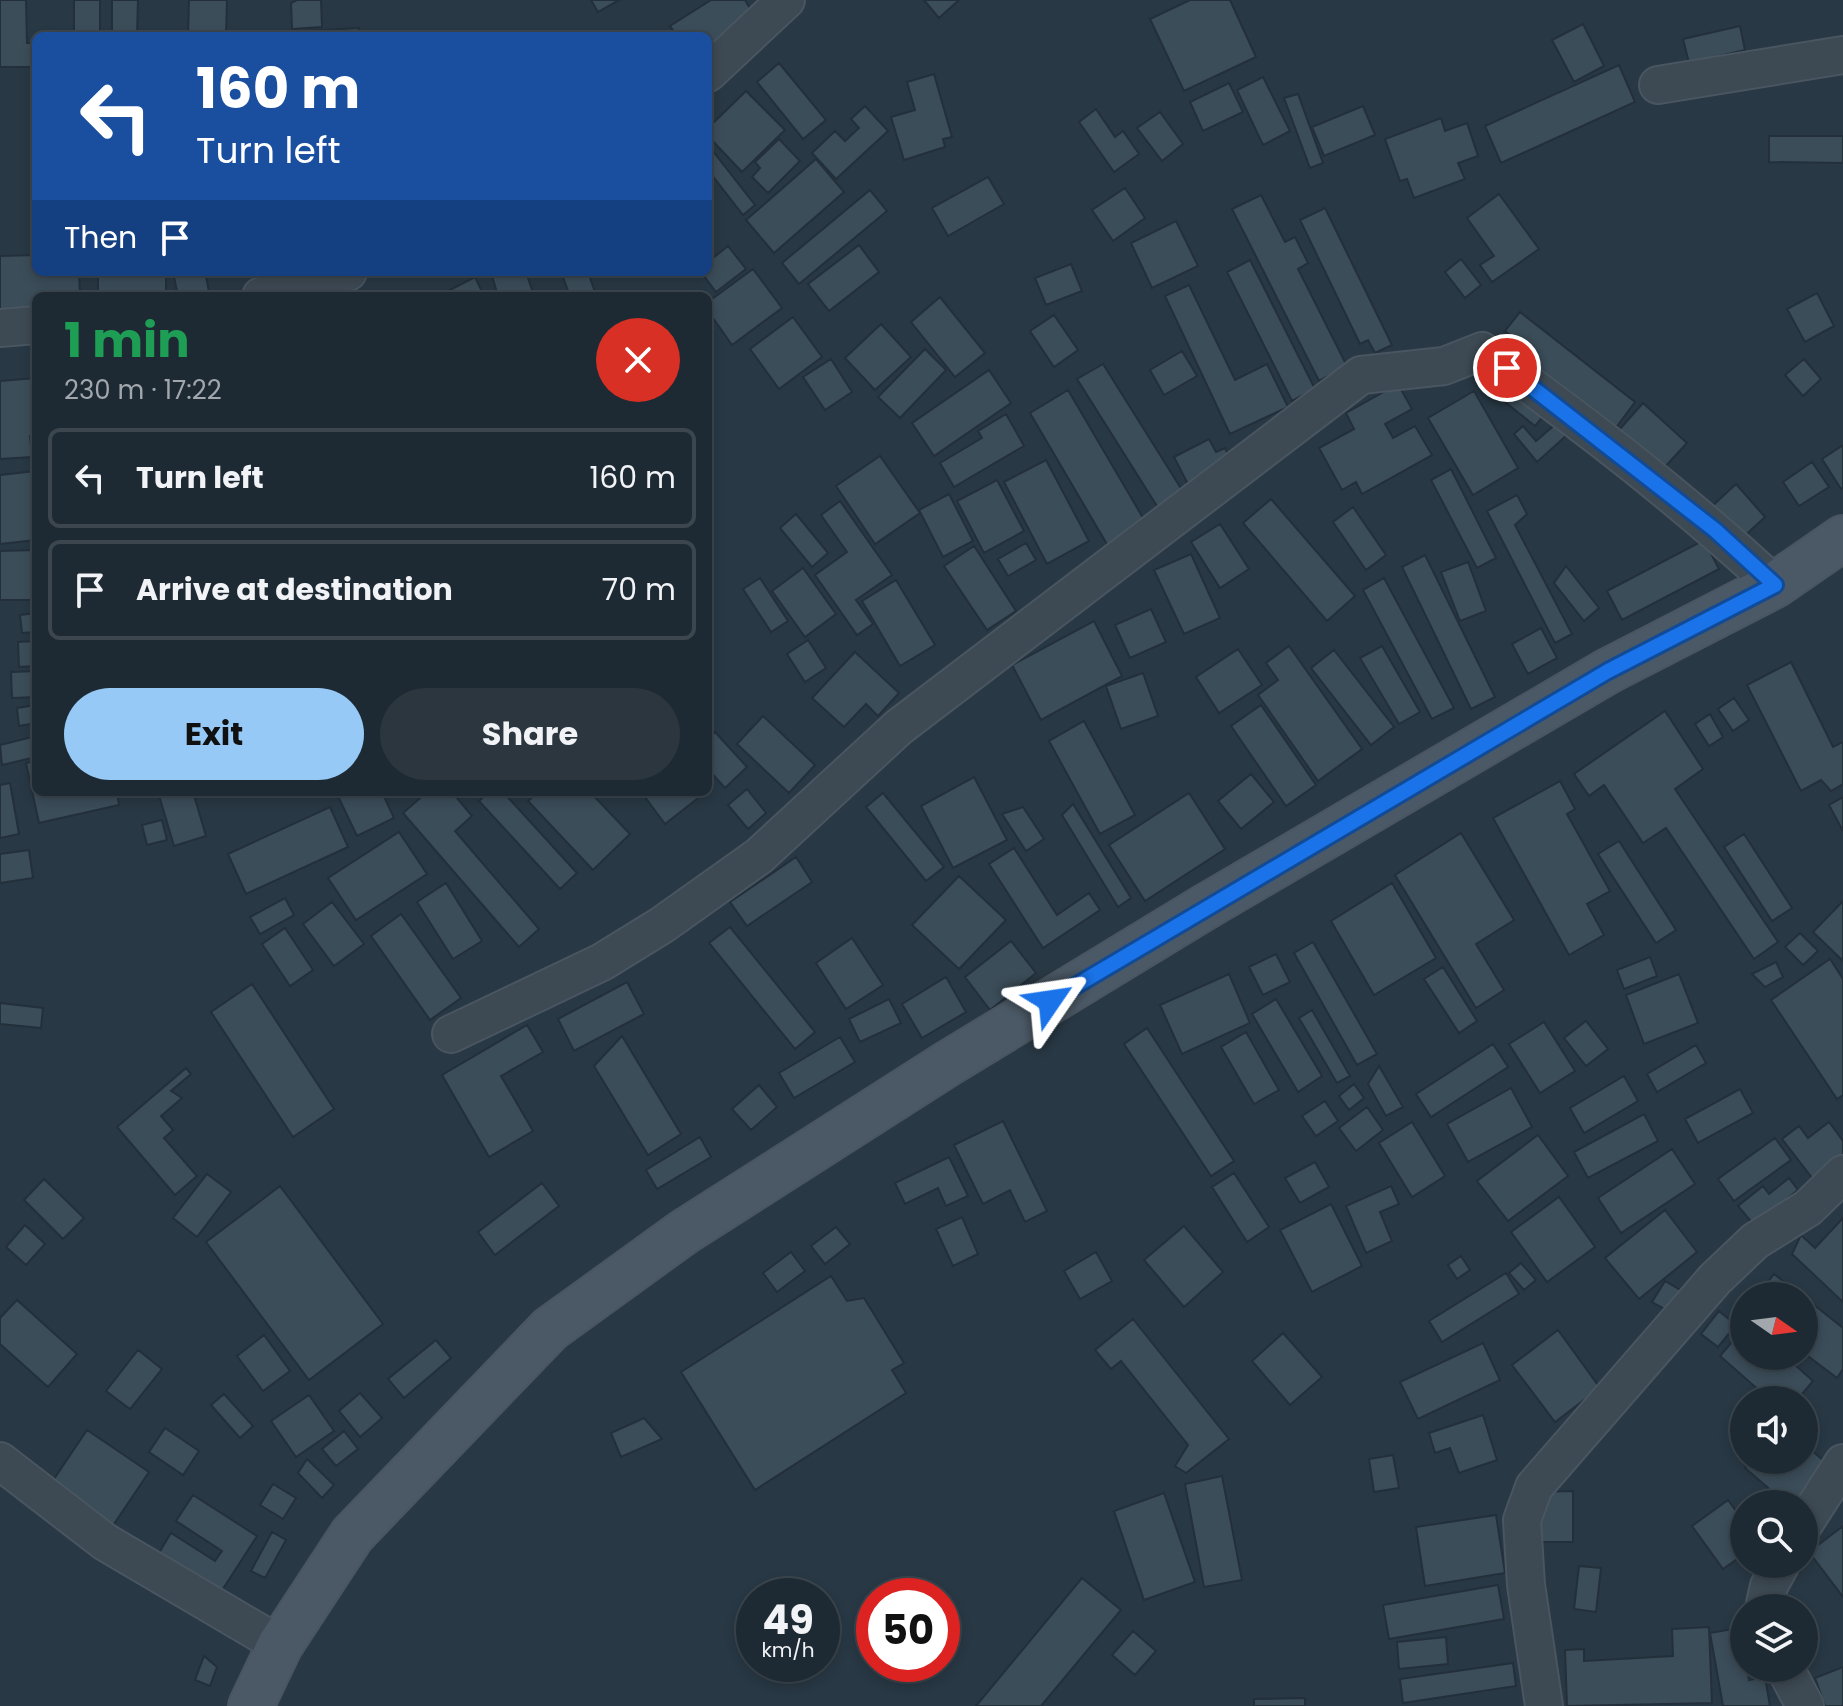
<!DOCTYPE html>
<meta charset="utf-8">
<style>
:root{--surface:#1e2a33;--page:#2b363f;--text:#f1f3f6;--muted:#a1a7ac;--line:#3c464e;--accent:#96c9f6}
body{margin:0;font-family:Poppins,sans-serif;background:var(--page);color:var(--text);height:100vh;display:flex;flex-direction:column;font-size:30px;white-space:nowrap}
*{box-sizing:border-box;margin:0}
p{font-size:26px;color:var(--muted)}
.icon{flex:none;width:44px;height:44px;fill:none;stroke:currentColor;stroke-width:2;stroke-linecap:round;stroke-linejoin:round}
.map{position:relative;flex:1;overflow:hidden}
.drawer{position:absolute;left:32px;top:292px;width:680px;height:504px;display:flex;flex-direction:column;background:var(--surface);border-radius:12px;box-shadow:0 4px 12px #0003,0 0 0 2px var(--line)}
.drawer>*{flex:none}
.guide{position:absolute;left:32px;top:32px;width:680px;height:244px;border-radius:12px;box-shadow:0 4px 12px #0003,0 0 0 2px var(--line);background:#1a4fa0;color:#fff;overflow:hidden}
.needle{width:52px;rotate:104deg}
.controls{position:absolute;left:1730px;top:1282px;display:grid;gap:16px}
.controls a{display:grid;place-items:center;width:88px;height:88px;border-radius:50%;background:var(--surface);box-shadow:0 4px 12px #0003,0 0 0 2px var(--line);font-size:40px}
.speed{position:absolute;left:736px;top:1578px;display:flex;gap:16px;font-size:40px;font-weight:700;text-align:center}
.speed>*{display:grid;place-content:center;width:104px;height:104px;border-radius:50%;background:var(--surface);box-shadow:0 4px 12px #0003,0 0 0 2px var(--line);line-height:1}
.speed small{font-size:20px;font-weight:400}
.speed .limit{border:12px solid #d22;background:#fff;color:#111}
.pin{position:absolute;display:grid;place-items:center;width:68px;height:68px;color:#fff;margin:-34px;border:4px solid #fff;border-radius:50%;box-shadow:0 2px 8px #0007}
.me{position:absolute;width:88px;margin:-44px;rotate:58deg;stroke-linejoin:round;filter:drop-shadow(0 0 6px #0008)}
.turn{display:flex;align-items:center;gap:28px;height:168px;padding:0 32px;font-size:36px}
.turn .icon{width:104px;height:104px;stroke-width:2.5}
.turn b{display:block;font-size:56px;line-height:68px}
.then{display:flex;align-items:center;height:76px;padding:0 32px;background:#0003;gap:16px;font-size:30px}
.round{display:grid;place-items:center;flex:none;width:84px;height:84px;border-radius:42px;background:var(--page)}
.summary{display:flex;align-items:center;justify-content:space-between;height:136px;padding:0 32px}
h1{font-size:48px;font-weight:700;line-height:60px;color:#1e9e55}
.primary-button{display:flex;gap:16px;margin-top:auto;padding:16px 32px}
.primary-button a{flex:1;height:92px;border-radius:48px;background:var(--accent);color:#111;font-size:32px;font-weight:700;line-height:92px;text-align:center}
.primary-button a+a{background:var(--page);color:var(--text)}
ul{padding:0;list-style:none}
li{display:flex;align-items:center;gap:24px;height:100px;margin:0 16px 12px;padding:0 16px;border:4px solid var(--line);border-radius:12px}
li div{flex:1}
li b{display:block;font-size:30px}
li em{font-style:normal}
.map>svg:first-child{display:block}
</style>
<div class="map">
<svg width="1843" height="1706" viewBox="0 0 1843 1706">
<rect width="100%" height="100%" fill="#283844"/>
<path fill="#3b4d59" stroke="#23303b" stroke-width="2" d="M0 0H26L27 43H36V67H0Z
M74 0H100V36H74Z
M112 0H138L137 36H112Z
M189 0H227L226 36H188Z
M297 0H321L322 27 292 29 291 3Z
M591 0H619L598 12Z
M711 0H745L762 28 708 63V36H677L670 26Z
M924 0H959L939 18Z
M1190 0H1230L1256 57 1184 91 1150 19Z
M1583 24 1604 66 1574 82 1552 40Z
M1740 26 1745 50 1689 63 1683 39Z
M359 28V36H291L290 32Z
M779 63 826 120 803 139 757 82Z
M1619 65 1635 102 1501 163 1485 126Z
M934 74 952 137 943 139 945 147 904 160 891 117 915 110 907 82Z
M1263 77 1290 131 1263 145 1237 90Z
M1229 83 1243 112 1203 131 1190 102Z
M746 91 785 130 742 172 708 136V128Z
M1298 94 1323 163 1310 168 1284 98Z
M865 106 888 131 836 179 812 153 835 131 845 141 859 128 851 119Z
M1363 106 1375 135 1324 156 1312 127Z
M1096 109 1115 137 1123 131 1139 154 1114 172 1079 122Z
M1160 112 1183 144 1162 161 1137 128Z
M1441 118 1445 131 1467 123 1478 156 1458 163 1465 179 1414 198 1407 179 1400 181 1385 139Z
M1769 136H1843V163L1769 162Z
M779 139 800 161 768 193 752 177 760 168 755 162Z
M708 145 755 205 743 215 708 170Z
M816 159 844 192 774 253 746 220Z
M988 177 1004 204 948 236 932 208Z
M1125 188 1145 218 1113 241 1092 210Z
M870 190 887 211 799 284 782 263Z
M1499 194 1539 249 1492 282 1480 265 1494 256 1467 218Z
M1261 195 1285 242 1295 237 1308 263 1298 269 1347 366 1319 381 1232 209Z
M1325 208 1392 345 1375 353 1368 340 1360 344 1300 220Z
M1176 221 1198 266 1152 288 1131 243Z
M859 245 879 272 829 311 808 284Z
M728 246 746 269 716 292 701 272H708V262Z
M36 255V272H79L80 296H36V319L0 320V256Z
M1461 259 1481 285 1465 298 1445 272Z
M1250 260 1315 389 1292 401 1227 272Z
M1071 264 1082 291 1046 305 1035 278Z
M753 269 782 308 732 345 708 311V302Z
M173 272H205L210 296H178Z
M491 272H526L534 296H498Z
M561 272H588L596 295 570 296Z
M98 275H166V296H98Z
M475 277 484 296H448L446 292Z
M1189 285 1235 380 1267 364 1288 407 1230 434 1165 296Z
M1817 293 1834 326 1805 342 1787 309Z
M940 297 985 353 955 377 911 322Z
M1520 312 1635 402 1612 433 1514 356 1522 345 1505 331Z
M1054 315 1078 350 1054 367 1030 331Z
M793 317 822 357 779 389 750 349Z
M881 324 911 357 875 390 845 358Z
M925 349 946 370 900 418 878 397Z
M1182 351 1197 376 1164 395 1150 370Z
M831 359 852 392 825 410 803 377Z
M1804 359 1821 379 1803 396 1785 375Z
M1103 364 1187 498 1162 514 1077 379Z
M1485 365 1546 413 1535 426 1475 378Z
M989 370 1011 403 934 456 912 423Z
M36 378V435L30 436 32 457 0 459V381Z
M1398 384 1412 409 1385 424 1393 438 1415 426 1432 455 1362 494 1356 482 1342 490 1319 448 1354 429 1346 413Z
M1068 390 1146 523 1108 546 1030 413Z
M1474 391 1518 468 1473 495 1428 418Z
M1643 403 1687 443 1662 470 1619 430Z
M1006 414 1024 446 954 487 940 463 982 438 978 431Z
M1558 422 1568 434 1537 462 1514 434 1523 426 1536 441Z
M1209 439 1216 452 1225 448 1234 466 1190 488 1174 457Z
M1843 445V488L1841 489 1822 459Z
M880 456 920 513 875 544 836 486Z
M1046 460 1089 541 1047 564 1004 482Z
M1812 462 1829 487 1799 506 1783 482Z
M1451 469 1496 558 1477 568 1431 480Z
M36 471V540L0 544V475Z
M997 480 1024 531 984 553 957 501Z
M1736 484 1765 517 1738 542 1709 509Z
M949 494 973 541 943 557 919 510Z
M1517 495 1527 514 1515 525 1572 634 1555 643 1487 511Z
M1271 499 1355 596 1327 621 1243 523Z
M840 501 892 575 856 600 873 624 857 635 815 575 847 552 821 515Z
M1353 507 1386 555 1366 570 1333 522Z
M796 514 828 553 812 567 780 528Z
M1220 524 1249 569 1220 588 1191 542Z
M1704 540 1719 569 1622 620 1607 591Z
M1026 543 1036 560 1008 576 998 559Z
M974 546 1016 611 987 630 944 566Z
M36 550V600H0V551Z
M1191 554 1220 618 1184 634 1154 570Z
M1425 555 1495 697 1471 709 1402 567Z
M1468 562 1486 611 1460 621 1441 572Z
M1566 566 1599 608 1584 621 1554 583Z
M803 568 836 614 805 637 772 591Z
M760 578 788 621 771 632 743 589Z
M1384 578 1454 708 1432 719 1363 590Z
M896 580 935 645 900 666 862 601Z
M1151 609 1166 642 1130 658 1115 625Z
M36 613V632L22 633 20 615Z
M1094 621 1122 676 1041 720 1012 665Z
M1541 628 1557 658 1528 674 1512 644Z
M808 640 826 668 805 682 787 654Z
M36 641V666L19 667 18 642Z
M1289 646 1362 749 1318 781 1258 695 1278 680 1266 663Z
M1382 646 1420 712 1399 724 1360 658Z
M1238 649 1262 685 1219 713 1196 677Z
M1334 650 1394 727 1371 745 1311 668Z
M855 652 899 693 878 716 866 704 844 727 812 698Z
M1791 662 1833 747 1843 742V784L1831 791 1821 780 1801 791 1747 685Z
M36 671V697L12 698 11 672Z
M1143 673 1158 716 1121 729 1106 686Z
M1734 698 1749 720 1733 731 1718 709Z
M36 705V723L19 726 17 708Z
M1261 705 1316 785 1286 806 1231 726Z
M1665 711 1703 769 1675 789 1778 942 1754 959 1666 828 1643 843 1604 785 1589 796 1574 774Z
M1710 714 1723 737 1709 746 1695 724Z
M763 716 815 765 789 793 737 744Z
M1084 721 1135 815 1100 834 1049 741Z
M715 732 747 767 725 788 708 769V738Z
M36 736V757L2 765 0 745Z
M36 761V792H117L119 805 39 823 26 763Z
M1251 774 1274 802 1241 829 1218 801Z
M974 777 1007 840 953 868 921 806Z
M1560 781 1575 809 1567 814 1610 891 1587 904 1604 935 1569 955 1493 818Z
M10 783 19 834 0 838V785Z
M747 789 766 813 748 829 728 805Z
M158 792H193L206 836 174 846Z
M336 792H382L394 818 357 836Z
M427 792H452L472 816 455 831 539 929 519 947 403 813Z
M488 792H503L577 873 560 889 479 801Z
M538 792H590L630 834 593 870 528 801Z
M700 792 702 795 665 824 642 793Z
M883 793 944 867 926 881 866 807Z
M1189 793 1225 849 1145 901 1109 845Z
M1843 797V831L1829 805Z
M1073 804 1131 898 1118 907 1062 815Z
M330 807 348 847 246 894 228 854Z
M1023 807 1044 839 1026 851 1002 814Z
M162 820 167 840 147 845 142 825Z
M399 832 427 874 356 920 328 878Z
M1461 833 1514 920 1476 944 1504 990 1476 1008 1395 875Z
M1744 834 1792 908 1772 921 1724 847Z
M1619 841 1676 930 1656 943 1598 854Z
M1014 848 1057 915 1089 893 1100 910 1043 948 989 864Z
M29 850 33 878 0 883V854Z
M796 857 812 882 747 926 730 902Z
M959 876 1006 920 959 969 912 925Z
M446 883 482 941 453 959 417 902Z
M1392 883 1436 958 1374 995 1331 921Z
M285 898 294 915 260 934 250 917Z
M1843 901V961L1813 932Z
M332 902 364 944 334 966 303 924Z
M401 914 461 998 430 1020 371 936Z
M730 927 815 1032 795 1049 709 943Z
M285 928 313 970 290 986 262 944Z
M1800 933 1818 951 1803 965 1785 947Z
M852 938 883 985 846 1009 816 963Z
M1011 941 1036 973 990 1010 965 977Z
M1313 942 1377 1054 1357 1065 1294 953Z
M1276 954 1290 982 1263 995 1249 967Z
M1650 957 1657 976 1624 989 1617 970Z
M1830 959 1843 979V1095L1837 1099 1771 1000Z
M1776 962 1783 977 1765 987 1752 974Z
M1443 967 1477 1021 1459 1033 1424 979Z
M1229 974 1250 1023 1182 1054 1160 1005Z
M1679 974 1698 1023 1644 1044 1626 995Z
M946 977 966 1012 922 1038 902 1004Z
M627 982 644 1014 574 1051 558 1019Z
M252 984 334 1109 293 1137 211 1012Z
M889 999 901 1023 860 1042 849 1019Z
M1276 999 1322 1076 1298 1092 1252 1014Z
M0 1003 43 1008 41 1028 0 1024Z
M1312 1010 1350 1076 1337 1083 1299 1018Z
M1586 1021 1608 1049 1586 1066 1564 1038Z
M1544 1022 1575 1071 1540 1093 1509 1044Z
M527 1025 543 1052 501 1076 533 1131 489 1157 442 1075Z
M1147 1028 1234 1161 1211 1176 1124 1044Z
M1246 1032 1279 1090 1254 1104 1221 1047Z
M622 1036 681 1134 648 1155 594 1066Z
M840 1037 855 1062 794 1098 779 1073Z
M1493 1044 1508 1067 1431 1117 1416 1094Z
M1696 1045 1706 1063 1657 1092 1647 1074Z
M1379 1066 1403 1107 1386 1116 1368 1084Z
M186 1068 191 1074 171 1091 182 1098 161 1116 173 1130 164 1138 197 1176 175 1195 117 1127Z
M1624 1076 1638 1101 1584 1133 1570 1108Z
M1354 1084 1364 1098 1349 1110 1339 1096Z
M759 1085 777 1107 751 1130 732 1109Z
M1511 1088 1532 1127 1468 1162 1447 1124Z
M1740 1089 1753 1113 1698 1143 1685 1119Z
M1325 1101 1338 1121 1316 1136 1302 1116Z
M1367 1107 1383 1130 1356 1151 1339 1128Z
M1644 1114 1658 1141 1588 1178 1574 1152Z
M1003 1121 1047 1211 1025 1222 1010 1190 983 1204 954 1145Z
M1412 1122 1445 1176 1412 1197 1379 1143Z
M1829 1122 1843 1141V1156L1813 1179 1782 1139 1799 1126 1808 1138Z
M1538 1135 1568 1176 1508 1221 1477 1181Z
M700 1137 711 1157 657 1189 646 1170Z
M1775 1138 1791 1160 1734 1201 1718 1179Z
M1672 1149 1695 1184 1621 1233 1598 1198Z
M949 1157 968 1196 946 1206 938 1188 905 1204 895 1183Z
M1315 1162 1329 1187 1300 1203 1285 1178Z
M1234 1173 1269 1227 1247 1242 1212 1187Z
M207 1174 231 1192 197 1237 173 1218Z
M1789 1178 1798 1190 1754 1225 1738 1206 1763 1186 1769 1194Z
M44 1179 84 1218 63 1239 24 1200Z
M542 1183 559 1206 495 1255 478 1232Z
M280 1186 383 1324 309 1380 206 1242Z
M1391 1186 1399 1204 1380 1212 1392 1241 1366 1253 1346 1206Z
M1559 1197 1595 1247 1547 1282 1511 1232Z
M1331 1204 1362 1266 1312 1292 1280 1230Z
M1665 1210 1697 1252 1639 1299 1605 1258Z
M962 1217 978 1254 953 1266 936 1229Z
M1843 1218V1302L1792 1254 1801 1235 1815 1248Z
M25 1225 45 1244 26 1265 6 1247Z
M1184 1226 1223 1272 1184 1307 1144 1260Z
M836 1227 850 1244 825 1264 811 1246Z
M791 1252 805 1271 777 1292 763 1273Z
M1096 1252 1112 1281 1080 1299 1064 1271Z
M1461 1256 1470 1270 1457 1279 1448 1265Z
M1521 1263 1536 1280 1524 1290 1509 1273Z
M1506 1273 1519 1294 1442 1342 1429 1321Z
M1774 1274 1802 1296H1757Z
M831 1276 847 1301 864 1298 904 1363 892 1370 906 1393 755 1490 681 1372Z
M1665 1281 1682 1291 1670 1312 1652 1302Z
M1804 1297 1843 1328V1369L1837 1378 1804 1353Z
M17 1300 77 1354 48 1387 0 1344V1318Z
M1719 1311 1736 1325 1718 1347 1701 1334Z
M1133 1319 1229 1439 1186 1473 1175 1466 1188 1445 1121 1361 1111 1369 1095 1350Z
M1744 1328V1356H1785L1813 1381 1797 1400H1770L1720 1356Z
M1558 1330 1600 1388 1555 1422 1512 1365Z
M1283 1333 1322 1377 1290 1405 1252 1361Z
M264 1335 290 1371 263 1391 237 1356Z
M436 1340 451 1358 404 1398 388 1379Z
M1483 1343 1500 1380 1418 1419 1400 1382Z
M138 1350 162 1369 130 1409 106 1391Z
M360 1393 382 1418 360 1437 339 1411Z
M224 1394 253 1426 240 1438 211 1405Z
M309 1395 334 1431 296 1457 271 1421Z
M1483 1415 1497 1460 1459 1473 1450 1448 1435 1453 1429 1433Z
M644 1418 662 1439 621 1457 611 1433Z
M165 1428 199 1451 183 1475 149 1452Z
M87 1430 149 1472 112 1527 50 1485Z
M344 1431 358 1449 336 1466 322 1449Z
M1804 1444 1830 1466 1799 1504H1787L1745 1468 1752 1460H1804Z
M1393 1455 1399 1488 1374 1492 1369 1459Z
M307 1459 334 1485 322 1498 298 1473Z
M1222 1476 1242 1580 1204 1587 1185 1484Z
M273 1484 296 1498 283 1519 260 1505Z
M1573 1491V1542H1540L1539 1492Z
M1164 1493 1195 1582 1144 1600 1114 1511Z
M193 1495 257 1536 219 1595 157 1556 171 1533 215 1561 222 1551 176 1521Z
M1728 1500 1744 1522V1554L1723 1569 1692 1526Z
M1496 1515 1505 1573 1425 1586 1416 1527Z
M1843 1526V1597L1809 1552Z
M272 1532 286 1540 265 1578 251 1571Z
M1579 1566 1601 1568 1596 1612 1574 1609Z
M1082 1578 1121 1610 1041 1706H976Z
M1498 1585 1504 1619 1389 1639 1383 1605Z
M1709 1627 1712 1703 1567 1706 1565 1650 1584 1649V1661L1673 1656 1672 1629Z
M1744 1627V1668H1747L1749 1680 1765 1677 1770 1706H1723L1710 1633Z
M1133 1631 1156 1651 1135 1675 1112 1655Z
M1446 1637 1448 1664 1399 1669 1397 1642Z
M204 1656 217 1667 210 1686 195 1680Z
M1513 1663 1516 1686 1403 1703 1400 1679Z
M1843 1667V1706H1825L1815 1678Z
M1305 1698V1706H1254V1699Z"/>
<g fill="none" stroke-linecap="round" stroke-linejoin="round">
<defs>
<path id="minor" d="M708 73 786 0
M1658 85 1843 55
M261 296 348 272
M0 328 36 325
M451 1034 602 962 662 925 759 856 899 727 1361 375 1444 366 1482 351C1584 423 1683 500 1775 585
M0 1461 105 1542 280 1645
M1804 1524 1843 1463
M1764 1608 1769 1586 1781 1564
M1785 1668 1805 1706
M1544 1706 1526 1585 1522 1520 1534 1487 1715 1279 1755 1241 1808 1208 1843 1174"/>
<path id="secondary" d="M251 1706 280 1645 352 1535 550 1329 684 1232 947 1064 1205 907 1608 671 1775 585 1843 538"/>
</defs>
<use href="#minor" stroke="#495560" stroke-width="40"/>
<use href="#secondary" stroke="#495560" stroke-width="48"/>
<use href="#minor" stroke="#3d4953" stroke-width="36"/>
<use href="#secondary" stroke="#4b5966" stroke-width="44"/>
</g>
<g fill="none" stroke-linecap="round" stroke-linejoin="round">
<defs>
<path id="route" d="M1050 1001 1608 671 1775 585 1715 530 1507 368"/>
</defs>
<use href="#route" stroke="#114b97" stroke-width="20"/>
<use href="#route" stroke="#1a73e8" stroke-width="14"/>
</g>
</svg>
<div class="controls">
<a><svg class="needle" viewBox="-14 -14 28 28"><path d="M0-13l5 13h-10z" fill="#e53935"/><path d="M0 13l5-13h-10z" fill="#a1a7ac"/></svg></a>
<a><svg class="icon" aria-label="sound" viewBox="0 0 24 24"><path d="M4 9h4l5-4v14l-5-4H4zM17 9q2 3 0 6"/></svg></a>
<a><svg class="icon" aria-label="search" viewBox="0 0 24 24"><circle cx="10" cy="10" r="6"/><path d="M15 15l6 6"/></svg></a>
<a><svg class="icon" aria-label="layers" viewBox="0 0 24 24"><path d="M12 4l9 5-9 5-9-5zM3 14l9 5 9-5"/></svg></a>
</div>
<div class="speed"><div>49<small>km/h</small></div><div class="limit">50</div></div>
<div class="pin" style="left:1507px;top:368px;background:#d93025"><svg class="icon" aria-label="arrive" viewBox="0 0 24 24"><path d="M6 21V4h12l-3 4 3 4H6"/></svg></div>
<svg class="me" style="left:1050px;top:1001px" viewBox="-20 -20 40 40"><path d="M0-17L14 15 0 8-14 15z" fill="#1a73e8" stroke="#fff" stroke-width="4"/></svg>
<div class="guide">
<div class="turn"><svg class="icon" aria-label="left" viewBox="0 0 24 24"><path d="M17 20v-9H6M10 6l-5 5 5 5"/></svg><div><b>160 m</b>Turn left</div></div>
<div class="then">Then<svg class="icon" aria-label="arrive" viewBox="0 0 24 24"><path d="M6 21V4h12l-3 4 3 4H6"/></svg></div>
</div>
<section class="drawer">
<div class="summary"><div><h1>1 min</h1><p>230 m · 17:22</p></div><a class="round" style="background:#d93025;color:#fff"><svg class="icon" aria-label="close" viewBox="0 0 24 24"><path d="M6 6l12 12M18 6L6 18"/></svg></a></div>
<ul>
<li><svg class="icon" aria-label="left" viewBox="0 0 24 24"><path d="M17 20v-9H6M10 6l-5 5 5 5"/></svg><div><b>Turn left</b></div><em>160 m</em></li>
<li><svg class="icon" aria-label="arrive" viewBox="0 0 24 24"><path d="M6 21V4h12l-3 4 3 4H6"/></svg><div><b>Arrive at destination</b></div><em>70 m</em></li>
</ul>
<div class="primary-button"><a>Exit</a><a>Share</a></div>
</section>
</div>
